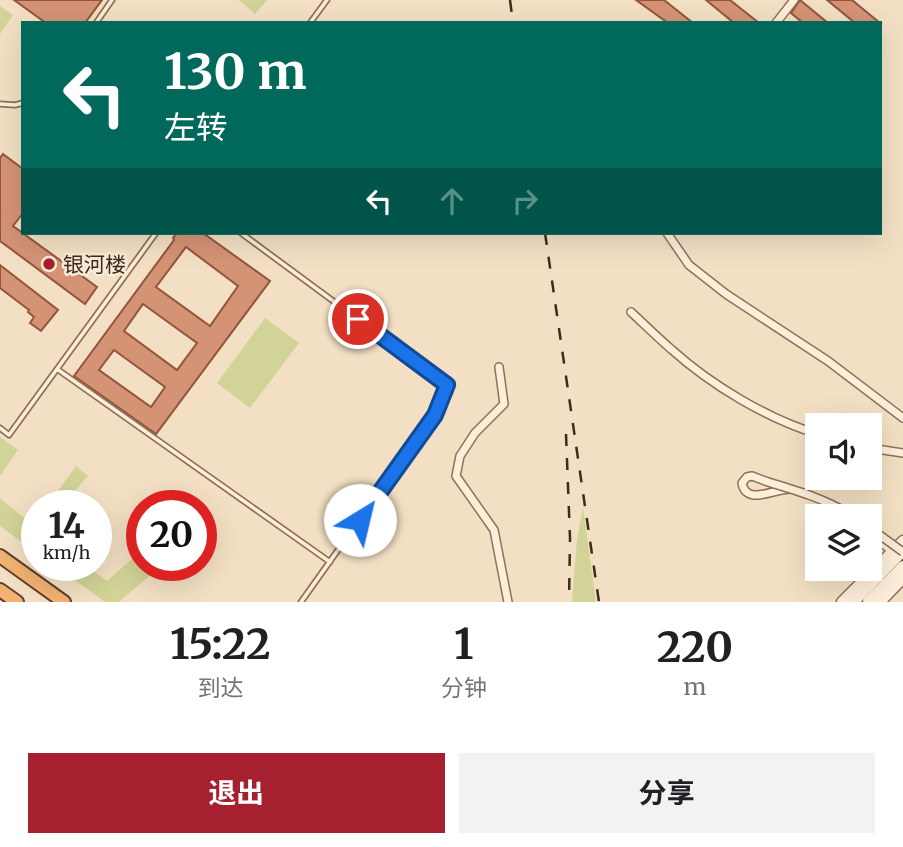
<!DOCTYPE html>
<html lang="zh">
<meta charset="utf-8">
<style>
:root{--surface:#fff;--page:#f2f2f2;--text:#202124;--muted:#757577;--accent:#a7202f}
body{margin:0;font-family:Merriweather,"Noto Sans SC",serif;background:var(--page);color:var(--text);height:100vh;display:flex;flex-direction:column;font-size:26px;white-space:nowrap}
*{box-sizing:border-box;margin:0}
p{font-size:23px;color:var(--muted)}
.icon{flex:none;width:38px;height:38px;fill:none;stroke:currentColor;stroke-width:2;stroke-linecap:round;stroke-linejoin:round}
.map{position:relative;height:602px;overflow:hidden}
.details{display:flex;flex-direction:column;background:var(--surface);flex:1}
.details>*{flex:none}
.hud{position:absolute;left:21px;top:21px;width:861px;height:214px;border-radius:0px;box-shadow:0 7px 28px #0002;background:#00695c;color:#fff;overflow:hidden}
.tools{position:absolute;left:805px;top:413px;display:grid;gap:14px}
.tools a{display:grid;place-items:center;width:77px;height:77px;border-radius:0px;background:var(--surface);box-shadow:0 7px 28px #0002;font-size:35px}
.speed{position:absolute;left:21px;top:490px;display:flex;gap:14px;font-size:35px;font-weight:700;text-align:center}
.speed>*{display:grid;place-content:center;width:91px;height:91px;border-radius:50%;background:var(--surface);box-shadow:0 7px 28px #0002;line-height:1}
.speed small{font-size:18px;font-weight:400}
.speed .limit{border:10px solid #d22;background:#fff;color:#111}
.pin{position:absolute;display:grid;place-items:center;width:60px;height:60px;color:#fff;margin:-30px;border:4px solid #fff;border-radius:50%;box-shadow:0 2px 7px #0007}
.me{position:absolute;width:77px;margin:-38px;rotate:36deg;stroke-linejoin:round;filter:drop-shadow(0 0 5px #0008)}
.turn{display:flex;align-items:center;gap:24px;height:147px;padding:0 28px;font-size:32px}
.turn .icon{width:91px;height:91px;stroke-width:2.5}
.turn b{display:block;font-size:49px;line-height:60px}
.lanes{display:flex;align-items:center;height:66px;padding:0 28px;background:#0003;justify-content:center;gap:35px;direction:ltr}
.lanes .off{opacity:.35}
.eta{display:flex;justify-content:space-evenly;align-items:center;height:119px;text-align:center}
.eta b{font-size:42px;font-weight:700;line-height:49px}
.cta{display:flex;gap:14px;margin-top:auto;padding:14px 28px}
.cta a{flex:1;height:80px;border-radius:0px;background:var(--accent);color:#fff;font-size:28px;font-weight:700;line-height:80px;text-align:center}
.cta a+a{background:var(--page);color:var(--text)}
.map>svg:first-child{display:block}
</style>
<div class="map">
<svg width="903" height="602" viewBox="0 0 903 602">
<rect width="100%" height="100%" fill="#f3e0c4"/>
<path fill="#d2d396" d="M239 0H267L255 14Z
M0 6 13 15 0 34Z
M265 318 299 343 250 408 217 383Z
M0 437 18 450 0 476Z
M76 466 88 476 61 506H47Z
M0 498 33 525 37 520V553L0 526Z
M583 507 596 602H572L577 539Z
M142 550V565L161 566 119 602H105L54 565H85L107 581Z"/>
<path fill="#d59376" stroke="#93543a" stroke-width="2" fill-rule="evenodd" d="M14 0H102L85 23H46Z
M636 0H664L693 23H668Z
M706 0H730L759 23H734Z
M800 0 828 23H803L791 13Z
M827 0H852L880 23H855Z
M3 154 23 169V213L13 226 97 287 85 304 0 241V158Z
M177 233H203L270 281 156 434 74 376 174 240 173 238ZM186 247 238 286 210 326 156 287ZM143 304 197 343 177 370 124 331ZM114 350 165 387 151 407 99 370Z
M0 265 58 310 41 331 30 323 34 317 28 312 29 310 0 288Z"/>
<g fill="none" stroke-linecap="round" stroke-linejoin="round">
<defs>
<path id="service" d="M96 23 112 0
M310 23 327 0
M0 104 15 105 23 103
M241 233 447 385 435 414 301 602
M57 369 330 562
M0 428 9 435 156 233"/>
<path id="minor" d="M776 23 794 0
M667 233 689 265 726 294 828 361 903 418
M631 312C644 324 657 337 671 349 711 385 766 418 817 434
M499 367 504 404 475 433 460 456 456 476 494 530 508 602
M870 448 903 453
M768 482 752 476 747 477 742 483C746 506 774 489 790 489
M870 533 893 552"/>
<path id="tertiary" d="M842 602 903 541
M880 602 903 578"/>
<path id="secondary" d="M854 602 903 551
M868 602 903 566"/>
<path id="trunk" d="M0 556 64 602
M0 590 17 602"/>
</defs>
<use href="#service" stroke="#907058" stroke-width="7"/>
<use href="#minor" stroke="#907058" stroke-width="10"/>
<use href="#tertiary" stroke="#907058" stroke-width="13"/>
<use href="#secondary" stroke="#72513b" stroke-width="14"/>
<use href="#trunk" stroke="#5e3e2c" stroke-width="16"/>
<use href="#service" stroke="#fceed9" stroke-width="3.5"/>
<use href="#minor" stroke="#fceed9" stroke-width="7"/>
<use href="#tertiary" stroke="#fceed9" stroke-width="10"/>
<use href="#secondary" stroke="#fceed9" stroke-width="10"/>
<use href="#trunk" stroke="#f2b272" stroke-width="12"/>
<path stroke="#3f2a1d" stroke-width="2.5" stroke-dasharray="12 12" stroke-linecap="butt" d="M510 0 513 23
M545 233 599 602
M566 434 570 538 569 602"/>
<defs>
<path id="minor-bridge" d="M768 482C798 491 826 499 853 516
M870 528 903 552"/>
</defs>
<use href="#minor-bridge" stroke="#907058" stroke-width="10" stroke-linecap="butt"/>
<use href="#minor-bridge" stroke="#fceed9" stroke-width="7"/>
</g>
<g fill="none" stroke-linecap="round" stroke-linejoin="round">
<defs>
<path id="route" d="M358 319 447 385 435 415 360 520"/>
</defs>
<use href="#route" stroke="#114b97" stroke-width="18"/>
<use href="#route" stroke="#1a73e8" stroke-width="12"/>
</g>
<circle fill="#a7202f" stroke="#f9ebd5" stroke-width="2.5" cx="49" cy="264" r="7"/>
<g text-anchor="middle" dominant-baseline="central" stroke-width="5" stroke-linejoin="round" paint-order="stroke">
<g font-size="21" fill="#3f2a1d" stroke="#f9ebd5" text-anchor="start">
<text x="63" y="264">银河楼</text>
</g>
</g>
</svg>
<div class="tools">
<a><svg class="icon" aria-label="sound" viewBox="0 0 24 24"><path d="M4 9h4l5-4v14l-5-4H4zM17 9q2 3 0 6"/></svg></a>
<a><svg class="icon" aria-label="layers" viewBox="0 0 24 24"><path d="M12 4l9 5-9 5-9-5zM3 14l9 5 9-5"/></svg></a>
</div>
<div class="speed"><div>14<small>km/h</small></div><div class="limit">20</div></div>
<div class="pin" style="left:358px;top:319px;background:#d93025"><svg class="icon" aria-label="arrive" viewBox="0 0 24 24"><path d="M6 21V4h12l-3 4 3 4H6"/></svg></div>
<svg class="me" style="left:360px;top:520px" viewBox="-20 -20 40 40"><circle r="19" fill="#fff"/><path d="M0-13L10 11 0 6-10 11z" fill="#1a73e8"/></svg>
<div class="hud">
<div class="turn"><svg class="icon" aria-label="left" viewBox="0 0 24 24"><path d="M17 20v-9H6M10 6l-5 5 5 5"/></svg><div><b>130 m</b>左转</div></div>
<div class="lanes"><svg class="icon" aria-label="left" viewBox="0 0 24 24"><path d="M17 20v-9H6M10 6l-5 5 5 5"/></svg><svg class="icon off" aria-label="ahead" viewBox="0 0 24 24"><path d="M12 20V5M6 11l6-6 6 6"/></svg><svg class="icon off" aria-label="right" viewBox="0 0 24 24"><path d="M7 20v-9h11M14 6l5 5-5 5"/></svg></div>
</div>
</div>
<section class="details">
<div class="eta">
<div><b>15:22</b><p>到达</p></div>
<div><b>1</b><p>分钟</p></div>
<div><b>220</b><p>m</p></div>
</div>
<div class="cta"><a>退出</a><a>分享</a></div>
</section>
